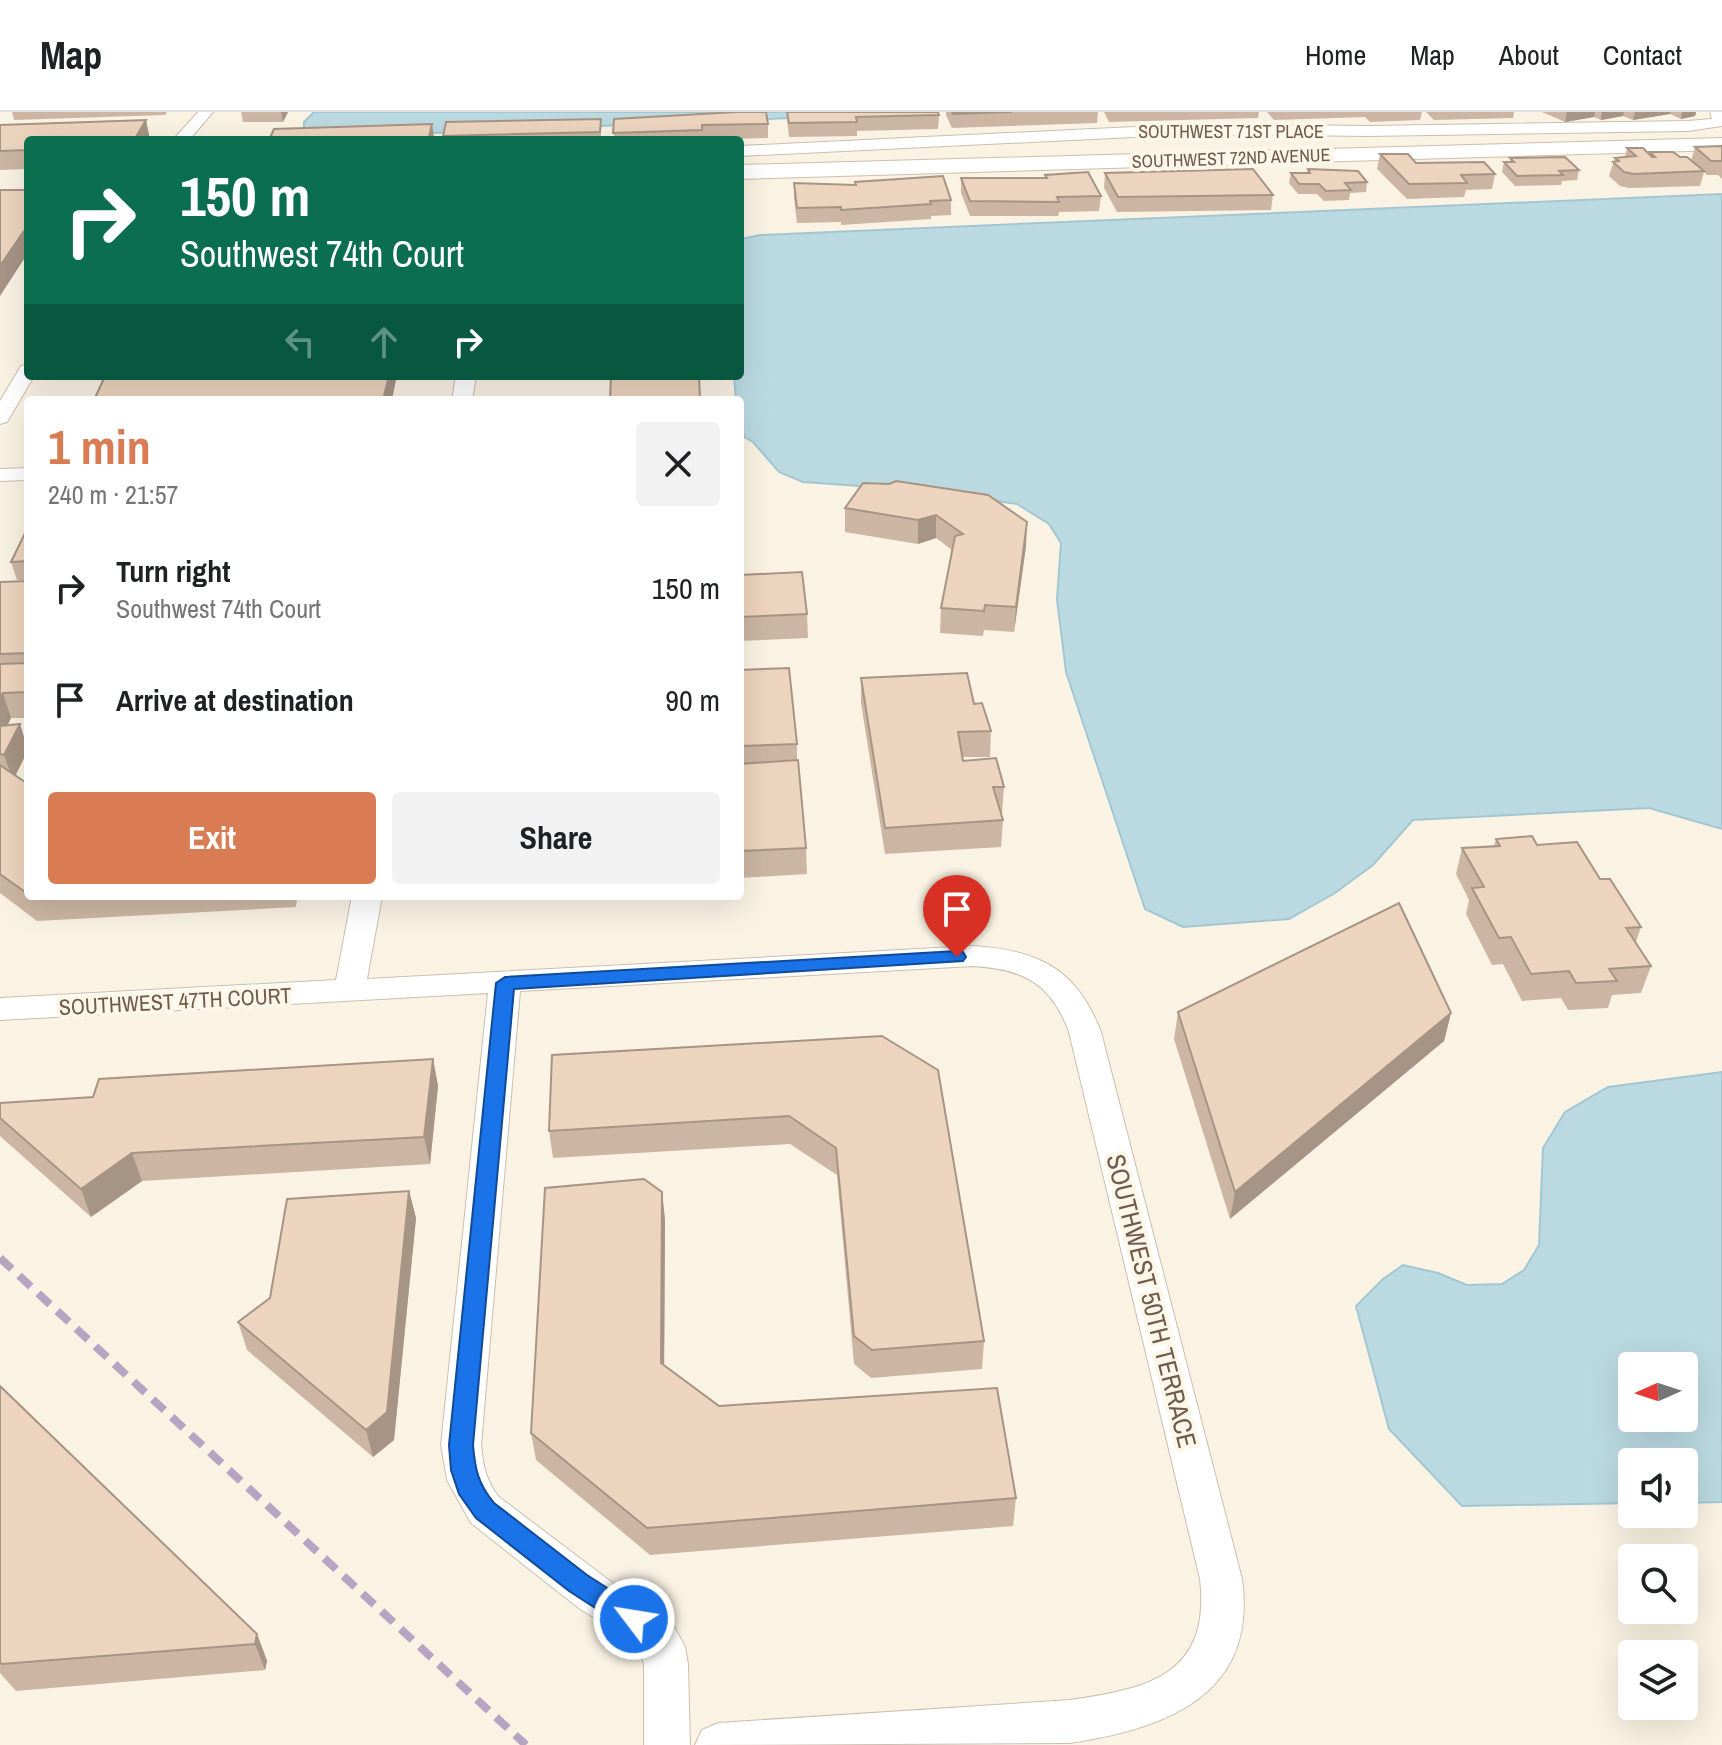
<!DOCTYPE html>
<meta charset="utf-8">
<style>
:root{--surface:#fff;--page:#f2f2f2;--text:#202124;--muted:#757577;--line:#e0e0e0;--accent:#d97c54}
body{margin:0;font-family:"Archivo Narrow",sans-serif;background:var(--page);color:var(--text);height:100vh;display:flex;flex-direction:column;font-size:30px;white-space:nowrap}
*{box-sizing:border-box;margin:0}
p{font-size:26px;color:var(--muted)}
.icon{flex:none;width:44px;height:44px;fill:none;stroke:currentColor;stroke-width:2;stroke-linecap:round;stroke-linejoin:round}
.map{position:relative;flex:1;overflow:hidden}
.panel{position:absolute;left:24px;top:284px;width:720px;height:504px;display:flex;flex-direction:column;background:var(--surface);border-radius:8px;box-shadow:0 8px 32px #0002}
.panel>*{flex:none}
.hud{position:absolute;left:24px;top:24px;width:720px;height:244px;border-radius:8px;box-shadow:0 8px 32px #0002;background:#0b6e4f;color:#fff;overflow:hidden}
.needle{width:52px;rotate:267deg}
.buttons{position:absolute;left:1618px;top:1240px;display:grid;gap:16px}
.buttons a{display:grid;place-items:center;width:80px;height:80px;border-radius:8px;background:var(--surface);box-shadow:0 8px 32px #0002;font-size:40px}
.pin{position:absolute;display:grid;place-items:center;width:68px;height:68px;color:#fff;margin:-82px -34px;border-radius:50% 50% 50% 0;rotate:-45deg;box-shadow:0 0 8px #0007}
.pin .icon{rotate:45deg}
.me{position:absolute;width:88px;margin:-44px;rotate:301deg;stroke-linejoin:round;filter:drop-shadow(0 0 6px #0008)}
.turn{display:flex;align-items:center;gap:28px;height:168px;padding:0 24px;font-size:36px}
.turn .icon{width:104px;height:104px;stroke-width:2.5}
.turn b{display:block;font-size:56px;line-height:68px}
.lanes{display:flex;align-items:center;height:76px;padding:0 24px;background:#0003;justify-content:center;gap:40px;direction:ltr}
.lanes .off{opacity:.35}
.round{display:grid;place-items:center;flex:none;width:84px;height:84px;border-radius:8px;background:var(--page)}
.headline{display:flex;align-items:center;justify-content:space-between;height:136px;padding:0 24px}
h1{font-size:48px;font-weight:800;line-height:60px;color:var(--accent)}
.action{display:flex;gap:16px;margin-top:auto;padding:16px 24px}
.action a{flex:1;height:92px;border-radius:8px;background:var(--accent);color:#fff;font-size:32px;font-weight:800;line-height:92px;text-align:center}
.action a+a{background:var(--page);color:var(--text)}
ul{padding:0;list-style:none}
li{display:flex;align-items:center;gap:24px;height:112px;padding:0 24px}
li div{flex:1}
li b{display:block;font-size:30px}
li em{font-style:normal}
header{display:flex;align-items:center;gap:48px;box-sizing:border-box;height:112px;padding:0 40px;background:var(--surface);border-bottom:2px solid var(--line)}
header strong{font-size:38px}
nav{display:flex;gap:44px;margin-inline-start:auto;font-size:28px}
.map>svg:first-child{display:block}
</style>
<header>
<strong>Map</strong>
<nav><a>Home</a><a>Map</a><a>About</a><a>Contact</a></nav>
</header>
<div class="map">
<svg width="1722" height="1633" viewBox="0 0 1722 1633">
<rect width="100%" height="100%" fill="#faf3e4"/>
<path fill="#bbd9e1" stroke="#a2c7d2" stroke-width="2" fill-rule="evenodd" d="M314 0H935L384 23H304V10Z
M1722 82V717L1649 696 1413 708 1373 753 1335 781 1289 807 1183 815 1145 797 1066 560 1057 487 1061 431 1049 412 1017 392 917 378 803 370 779 360 753 330 744 325 740 288H736L734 264H740L741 127 760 123Z
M1722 960V1390L1684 1391V1350H1632V1391L1462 1394 1389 1317 1356 1194 1383 1167 1403 1153 1438 1161 1467 1173 1502 1172 1524 1158 1539 1133 1543 1036 1565 1000 1608 975ZM1632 1254H1684V1306H1632Z"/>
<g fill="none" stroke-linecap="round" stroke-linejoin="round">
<defs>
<path id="street" d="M198 0H213L189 28H173Z
M1710 0H1722V14L1688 19 1367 24 1196 22 740 44V34L1196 12 1367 14 1688 9 1712 7Z
M28 252V264H34L7 310 0 312V289L21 254Z
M456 264H476L472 288H452Z
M28 356V368L0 369V357Z
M352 784H382L367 867 973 834C1039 838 1077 857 1101 920L1242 1467C1258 1583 1166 1617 1070 1631L695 1633 702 1618 718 1611 1070 1588C1149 1577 1211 1562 1200 1467L1069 920C1051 871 1023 857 973 854L520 879 481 1333C483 1353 486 1369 499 1385L610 1469 669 1505 685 1535 688 1552 690 1633H644V1552L639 1533 580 1497 471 1411 447 1368 441 1333 488 881 0 908V886L336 868Z"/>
<path id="secondary" d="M1722 26V38L740 67V53Z"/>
</defs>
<use href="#street" stroke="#ccbeaf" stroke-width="2"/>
<use href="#secondary" stroke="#cfbeac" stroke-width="2"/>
<use href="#street" fill="#fff" fill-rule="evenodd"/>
<use href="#secondary" fill="#fff" fill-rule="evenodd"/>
<path stroke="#b7a4c2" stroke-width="8" stroke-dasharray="16 10" stroke-linecap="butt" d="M0 1146 526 1633"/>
</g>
<path fill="#ccb6a3" d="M12 0H167L165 3 14 8Z
M241 0H288L283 10H243Z
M786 0 939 3 938 17 857 19V24L789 25Z
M946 0H1098L1097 11 952 16 946 3Z
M1104 0H1259L1258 6 1109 10Z
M1267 0H1422L1420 8 1370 10 1365 5 1274 8Z
M1426 0H1514L1513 6 1434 8Z
M1542 0H1696L1695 4 1681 7 1670 2 1633 8 1623 4 1601 8 1594 5 1565 10Z
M601 7V28H443V24Z
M614 7 768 12V26L703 28H614Z
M146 8 150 28H28V57L0 58V13Z
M432 12 433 28H269Z
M1722 34V67L1718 63H1707L1704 60 1700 74 1629 76 1620 74 1609 64 1615 46 1625 45 1627 36 1650 43V40L1691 49 1695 35Z
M1380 42 1416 51 1495 62 1492 77 1466 78 1464 85 1407 87 1377 57Z
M1510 46 1579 58 1577 68 1562 69 1561 73 1515 74 1502 60 1504 50H1510Z
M1308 57 1367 70 1366 80 1350 81 1349 88 1324 89 1317 82H1298L1289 71 1291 61H1307Z
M1105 61 1273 83 1271 98 1117 100 1104 76Z
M1045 63 1101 84 1099 99 1059 100 1058 104H970L961 81V66H1045Z
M794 71 951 88V103L931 104V107L841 113V110L797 111 794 86Z
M863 371 1026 434 1014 520 984 518 983 524 940 521 941 496 952 438 936 426 918 432 845 420V396Z
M28 415V468H17L11 450Z
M740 463 807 502 808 526 740 529Z
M28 469V606H11L8 613 20 612 28 638 16 663 28 672V784H309L308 787H297L296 795 37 809 0 781V470Z
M740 558 797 632V648L806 736 807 762 740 766Z
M861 566 974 592 991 619 990 645H963V649L1004 675 1002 701H1001L1003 708 1001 735 885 742 861 591Z
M1496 727 1537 733 1600 767 1641 815 1636 830 1651 854 1641 881 1612 883 1608 896 1568 898 1561 886 1522 889 1503 852 1492 853 1466 802 1469 788 1456 762 1462 736 1494 734Z
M1178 900 1451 901 1444 929 1230 1107 1174 927Z
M882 924 984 1229 982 1257 871 1266 854 1252 837 1063 790 1032 553 1046 549 1019Z
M433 947 438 974 430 1052 142 1069 91 1105 0 1024V991L93 985Z
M409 1079 416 1106 394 1328 373 1345 247 1238 238 1210Z
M662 1080 665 1108 664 1253 719 1294 1016 1386 1013 1414 650 1443 536 1348 531 1321Z
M0 1274 257 1522 267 1549 265 1558 16 1579 0 1561Z"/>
<path fill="#a69485" d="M281 0H288L283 10Z
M1567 0H1595L1594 5 1565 10Z
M1602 0H1624L1623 4 1601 8Z
M1635 0H1670V2L1633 8Z
M1682 0H1696L1695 4 1681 7Z
M146 8 150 28H134Z
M432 12 434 26 433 28H430Z
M28 113V141L0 184V154Z
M389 264H395L396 268 392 288H383Z
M936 403V426L918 432V408Z
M1027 410 1026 434 1014 520 1016 495Z
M3 581 11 606 0 627V586Z
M20 612 28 638 13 668 4 643Z
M1451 901 1444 929 1230 1107 1235 1080Z
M433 947 438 974 430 1052 424 1025Z
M132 1041 142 1069 91 1105 81 1077Z
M409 1079 416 1106 394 1328 373 1345 366 1318Z
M662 1080 665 1108 664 1278 661 1251Z
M257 1522 267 1549 265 1558 255 1532Z"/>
<path fill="#edd4be" stroke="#a69485" stroke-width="2" d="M737 0H766L768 12 702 13V18L613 21 614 7Z
M787 0H938L939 3 856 5 857 10 789 11Z
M952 0H1012L953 2Z
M601 7 600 20 443 24 446 10Z
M146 8 134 28H28V38L0 39V13Z
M432 12 429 25 351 28H269L274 17Z
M1722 34V49H1711L1695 35Z
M1627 36H1643L1652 45H1655L1650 40H1673L1680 45H1687L1704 59 1633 62 1624 60 1613 50 1619 49 1615 46 1636 44Z
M1380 42H1408L1416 51 1484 50 1495 62 1461 63 1467 71 1409 72Z
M1565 45 1579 58 1559 59 1563 63 1517 64 1504 50H1514L1510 46Z
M1253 57 1273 83 1118 85 1105 61Z
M1308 57 1358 59 1367 70 1345 71 1351 78 1326 79 1319 72H1299L1291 61H1310Z
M1088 60 1101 84 1057 85 1059 90 970 89 961 66H1047L1045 63Z
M943 64 951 88 930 89 931 92 841 98V95L797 96 794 71 856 73 855 70Z
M0 78H28V113L0 154Z
M105 264H389L383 288H94Z
M611 264H699L700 288H610Z
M896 369 988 383 1027 410 1016 495 985 493 984 499 941 496 955 424 963 422 936 403 918 408 845 396 863 371 889 372Z
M28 415V449L11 450Z
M802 460 807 502 740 505V463Z
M28 469V541L0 542V470Z
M28 551V580L3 581 0 586V552Z
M789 556 797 632 740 634V558Z
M967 561 974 592 982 591 991 619 958 620 963 649 996 646 1004 675H993L1003 708 885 716 861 566Z
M20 612 4 643 0 642V614Z
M798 648 806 736 740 739V652Z
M0 653 28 672V782L0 762Z
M1532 724 1537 733 1577 730 1600 767H1610L1641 815 1626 816 1651 854 1609 857 1617 869 1576 871 1569 859 1531 862 1511 825 1499 826 1472 776 1484 775 1462 736 1500 734 1496 727Z
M1399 791 1451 901 1235 1080 1178 900Z
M882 924 938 958 984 1229 872 1238 854 1224 836 1036 789 1004 549 1019 552 943Z
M433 947 424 1025 132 1041 81 1077 0 1006V991L93 985 99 967Z
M644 1067 662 1080 661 1251 719 1294 997 1276 1016 1386 647 1416 531 1321 545 1076Z
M409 1079 387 1300 366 1318 238 1210 270 1186 287 1087Z
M0 1274 257 1522 255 1532 2 1552 0 1550Z"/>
<path fill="#1a73e8" stroke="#114b97" stroke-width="2" d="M957 839 963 840 966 845 963 849 514 877 473 1333C475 1357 478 1372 494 1391L587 1463 643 1499 647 1507 643 1515 634 1519 625 1515 569 1479 476 1406 459 1382 451 1358 449 1333 496 871 505 865Z"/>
<g text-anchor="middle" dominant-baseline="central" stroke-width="8" stroke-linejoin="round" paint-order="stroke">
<g font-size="18" fill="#705c4c" stroke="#fdf7ea">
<text x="1231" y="19">SOUTHWEST 71ST PLACE</text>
<text transform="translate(1231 46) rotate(-2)">SOUTHWEST 72ND AVENUE</text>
</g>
<g font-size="22" fill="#705c4c" stroke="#fdf7ea">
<text transform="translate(175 889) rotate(-3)">SOUTHWEST 47TH COURT</text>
</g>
<g font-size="26" fill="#705c4c" stroke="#fdf7ea">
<text transform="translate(1152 1189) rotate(76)">SOUTHWEST 50TH TERRACE</text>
</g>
</g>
</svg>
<div class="buttons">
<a><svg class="needle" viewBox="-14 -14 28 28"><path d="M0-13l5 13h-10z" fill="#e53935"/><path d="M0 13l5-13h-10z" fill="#757577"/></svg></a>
<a><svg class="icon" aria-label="sound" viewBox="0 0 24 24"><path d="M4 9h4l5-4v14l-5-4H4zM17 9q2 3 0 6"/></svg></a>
<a><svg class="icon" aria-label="search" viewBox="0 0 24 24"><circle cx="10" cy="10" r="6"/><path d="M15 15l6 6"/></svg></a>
<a><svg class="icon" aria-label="layers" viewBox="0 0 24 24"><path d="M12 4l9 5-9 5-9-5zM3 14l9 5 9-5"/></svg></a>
</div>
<div class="pin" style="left:957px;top:845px;background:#d93025"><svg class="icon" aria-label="arrive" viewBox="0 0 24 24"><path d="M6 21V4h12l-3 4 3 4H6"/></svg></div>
<svg class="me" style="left:634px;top:1507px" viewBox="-20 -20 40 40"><circle r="17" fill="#1a73e8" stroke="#fff" stroke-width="3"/><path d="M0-11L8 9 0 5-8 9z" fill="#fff"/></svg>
<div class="hud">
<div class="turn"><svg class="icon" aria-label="right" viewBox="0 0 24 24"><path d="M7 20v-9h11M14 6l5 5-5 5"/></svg><div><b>150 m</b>Southwest 74th Court</div></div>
<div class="lanes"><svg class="icon off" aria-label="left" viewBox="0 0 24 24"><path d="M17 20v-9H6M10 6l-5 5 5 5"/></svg><svg class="icon off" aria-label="ahead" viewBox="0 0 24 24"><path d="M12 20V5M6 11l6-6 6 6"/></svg><svg class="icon" aria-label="right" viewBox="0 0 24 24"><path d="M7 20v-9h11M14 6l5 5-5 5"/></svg></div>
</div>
<section class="panel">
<div class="headline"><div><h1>1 min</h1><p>240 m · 21:57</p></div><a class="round"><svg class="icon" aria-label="close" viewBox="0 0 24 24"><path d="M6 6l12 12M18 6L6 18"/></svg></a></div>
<ul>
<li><svg class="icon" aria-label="right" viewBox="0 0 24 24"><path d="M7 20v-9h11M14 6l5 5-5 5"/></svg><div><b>Turn right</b><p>Southwest 74th Court</p></div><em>150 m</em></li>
<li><svg class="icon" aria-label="arrive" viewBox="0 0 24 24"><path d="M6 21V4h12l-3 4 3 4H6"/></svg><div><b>Arrive at destination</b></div><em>90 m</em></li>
</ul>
<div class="action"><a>Exit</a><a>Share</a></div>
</section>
</div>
